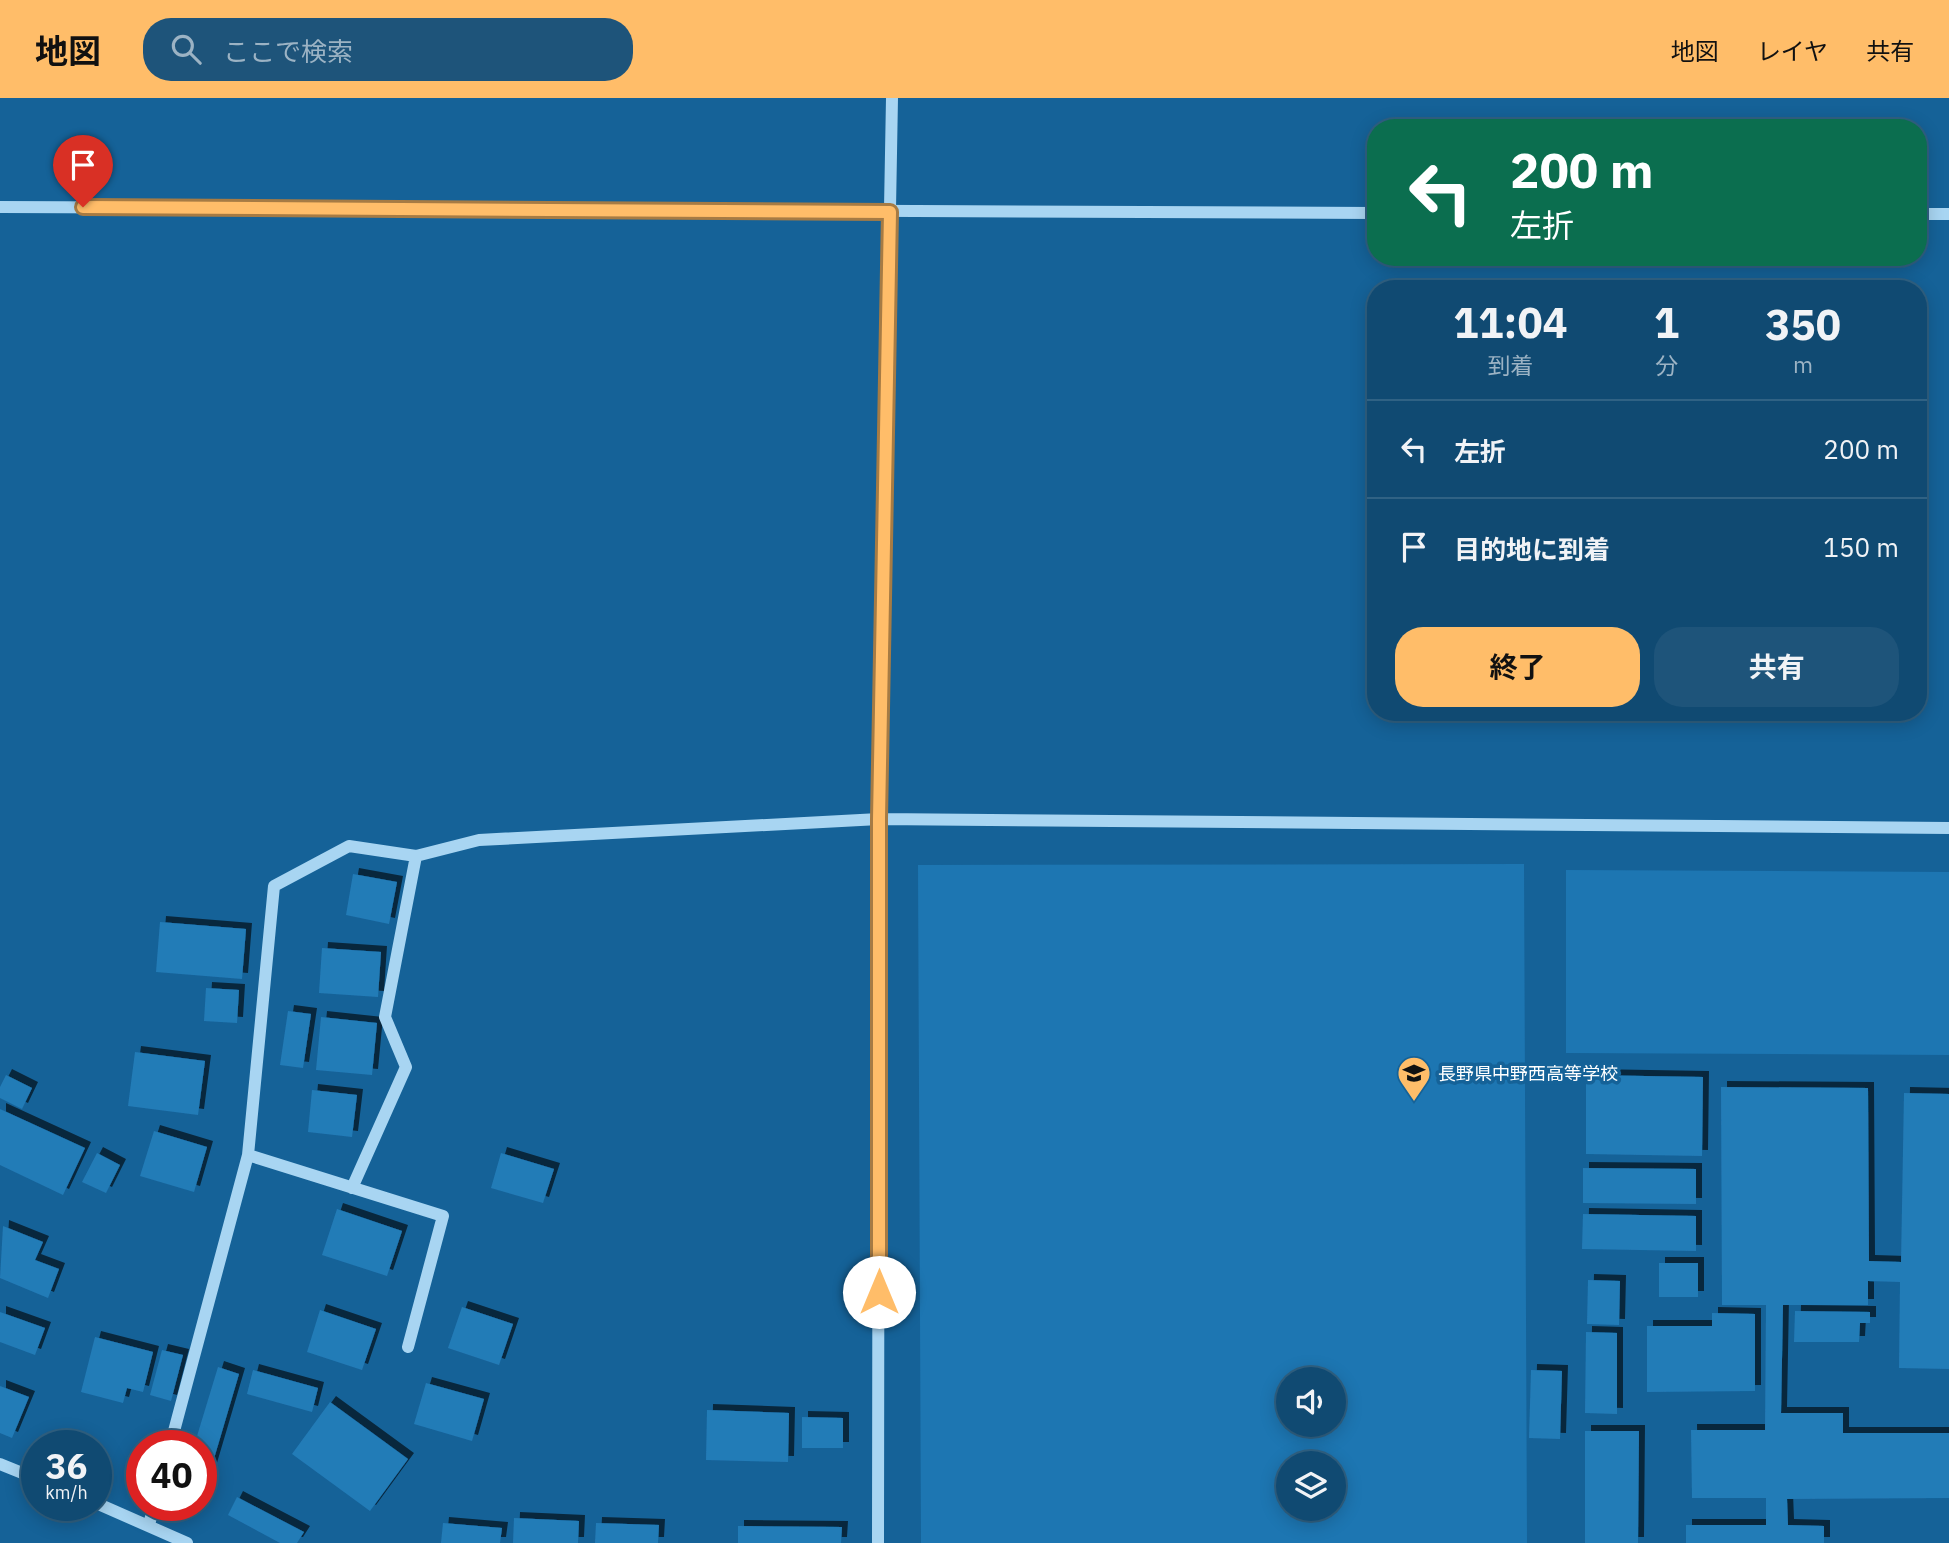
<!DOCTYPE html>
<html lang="ja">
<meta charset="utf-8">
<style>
:root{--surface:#104a72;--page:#1e547a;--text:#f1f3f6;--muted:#9cb3c4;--line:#306284;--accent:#ffbd69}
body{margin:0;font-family:"IBM Plex Sans","Noto Sans JP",sans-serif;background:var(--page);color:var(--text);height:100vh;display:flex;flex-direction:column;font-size:26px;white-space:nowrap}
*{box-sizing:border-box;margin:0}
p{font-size:23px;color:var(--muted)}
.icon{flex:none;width:38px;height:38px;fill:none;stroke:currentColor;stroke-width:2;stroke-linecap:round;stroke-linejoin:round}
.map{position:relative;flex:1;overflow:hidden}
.side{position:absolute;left:1367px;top:182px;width:560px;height:441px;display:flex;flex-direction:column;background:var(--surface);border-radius:28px;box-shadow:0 4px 18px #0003,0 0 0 2px var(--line)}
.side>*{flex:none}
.guide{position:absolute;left:1367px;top:21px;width:560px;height:147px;border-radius:28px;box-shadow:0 4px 18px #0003,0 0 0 2px var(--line);background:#0b6e4f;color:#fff;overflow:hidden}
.buttons{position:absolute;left:1276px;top:1269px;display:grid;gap:14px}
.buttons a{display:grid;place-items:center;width:70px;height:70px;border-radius:50%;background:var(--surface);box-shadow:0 4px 18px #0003,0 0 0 2px var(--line);font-size:35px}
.speed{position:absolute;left:21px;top:1332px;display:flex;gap:14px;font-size:35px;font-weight:700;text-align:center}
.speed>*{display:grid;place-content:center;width:91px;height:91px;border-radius:50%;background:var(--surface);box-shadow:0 4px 18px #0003,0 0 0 2px var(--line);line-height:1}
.speed small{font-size:18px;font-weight:400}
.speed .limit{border:10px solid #d22;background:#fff;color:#111}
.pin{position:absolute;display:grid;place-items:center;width:60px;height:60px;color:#fff;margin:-72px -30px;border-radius:50% 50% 50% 0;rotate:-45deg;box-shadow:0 0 7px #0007}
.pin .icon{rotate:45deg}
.me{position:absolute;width:77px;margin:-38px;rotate:0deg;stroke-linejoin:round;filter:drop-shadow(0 0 5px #0008)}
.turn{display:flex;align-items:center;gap:24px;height:147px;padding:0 28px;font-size:32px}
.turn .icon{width:91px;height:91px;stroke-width:2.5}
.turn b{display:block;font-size:49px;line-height:60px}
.eta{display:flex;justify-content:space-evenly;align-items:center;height:119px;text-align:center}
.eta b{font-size:42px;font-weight:700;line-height:49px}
.button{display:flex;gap:14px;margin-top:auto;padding:14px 28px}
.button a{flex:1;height:80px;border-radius:28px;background:var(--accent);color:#111;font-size:28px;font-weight:700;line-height:80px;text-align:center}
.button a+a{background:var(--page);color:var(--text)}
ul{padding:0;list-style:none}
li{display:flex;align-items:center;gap:21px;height:98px;padding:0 28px;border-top:2px solid var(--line)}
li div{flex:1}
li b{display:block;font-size:26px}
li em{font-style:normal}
header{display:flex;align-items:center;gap:42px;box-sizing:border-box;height:98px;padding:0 35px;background:var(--accent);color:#111}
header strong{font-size:33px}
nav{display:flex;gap:38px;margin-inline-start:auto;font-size:24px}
.search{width:490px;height:63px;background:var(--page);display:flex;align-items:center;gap:18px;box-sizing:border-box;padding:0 24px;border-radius:28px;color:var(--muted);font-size:26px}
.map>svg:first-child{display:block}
</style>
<header>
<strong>地図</strong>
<div class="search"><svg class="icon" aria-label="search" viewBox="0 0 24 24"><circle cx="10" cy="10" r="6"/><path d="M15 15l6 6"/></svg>ここで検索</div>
<nav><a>地図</a><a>レイヤ</a><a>共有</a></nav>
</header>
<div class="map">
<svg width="1949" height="1445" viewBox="0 0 1949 1445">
<defs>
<filter id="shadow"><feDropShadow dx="6" dy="-6" stdDeviation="0" flood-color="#0009"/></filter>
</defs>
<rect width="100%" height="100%" fill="#156298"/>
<path fill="#1d76b2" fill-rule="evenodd" d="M1524 766 1527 1445H921L918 767ZM1288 1281H1334V1326H1288ZM1288 1365H1334V1410H1288Z
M1566 772 1949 774V957L1566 955Z"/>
<path fill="#237bb7" filter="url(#shadow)" d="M353 776 397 784 389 826 346 817Z
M160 824 246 831 242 881 156 874Z
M322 850 381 854 378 899 319 895Z
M206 890 239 892 237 925 204 923Z
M288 913 311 916 303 970 280 967Z
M321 919 377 925 372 977 316 972Z
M135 954 205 963 198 1017 128 1008Z
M6 977 32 990 22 1011 0 1000V989Z
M1586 977 1703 979 1702 1058 1586 1056Z
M1721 989 1868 990 1869 1163 1901 1164 1904 995 1949 996V1271L1899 1270 1900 1184 1868 1183V1207H1783L1781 1315H1843V1335H1949V1400L1787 1401 1788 1427 1824 1428V1445H1686V1427H1766V1400H1692L1691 1332H1765L1766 1207H1722Z
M312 992 357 997 352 1039 308 1034Z
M0 1011 85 1050 63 1097 0 1067Z
M154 1033 207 1049 194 1094 140 1078Z
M97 1055 120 1067 106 1095 82 1084Z
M501 1055 554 1071 543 1105 491 1090Z
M1583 1070 1696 1071V1106L1583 1105Z
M337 1111 402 1133 387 1178 322 1157Z
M1583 1116 1696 1118V1153L1582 1151Z
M3 1128 43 1144 35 1162 59 1171 48 1200 0 1180Z
M1659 1165H1698V1199H1659Z
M1588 1182 1620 1183 1619 1227 1587 1226Z
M462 1209 513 1226 499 1267 448 1250Z
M320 1212 376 1231 362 1272 307 1254Z
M1795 1213 1870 1214V1225H1860L1859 1244H1794Z
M0 1214 45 1230 35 1257 0 1244Z
M1712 1215 1755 1216V1293L1647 1294V1228H1712Z
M1586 1234 1617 1235V1316L1585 1315Z
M95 1239 153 1254 143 1294 127 1290 123 1305 81 1294Z
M162 1252 183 1257 171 1303 150 1297Z
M218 1269 239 1276 205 1391 201 1390V1348H194Z
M253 1272 318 1290 312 1314 247 1296Z
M1531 1272 1562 1273 1560 1341 1529 1340Z
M426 1285 484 1301 472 1343 414 1326Z
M0 1288 29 1299 12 1340 0 1335Z
M330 1304 408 1361 370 1413 292 1356Z
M707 1312 789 1315 788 1364 706 1362Z
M802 1319 843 1320V1350H802Z
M1585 1333H1639L1638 1445H1585Z
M237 1399 304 1434 297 1445H280L228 1417Z
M514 1420 579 1423 578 1445H513Z
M443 1425 502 1430 500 1445H441Z
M596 1425 659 1427 658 1445H595Z
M738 1428 842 1429 841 1445H738Z"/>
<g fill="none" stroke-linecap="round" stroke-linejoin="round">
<path stroke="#a8d5f2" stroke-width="12" d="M0 109 1376 115
M1918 116H1949
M248 1057 443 1118 408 1249
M352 1090 406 969 385 919 416 758
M170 1348 248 1057 274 788 349 748 416 758 479 742 879 721 1949 730
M0 1366 37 1381
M96 1405 187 1445
M149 1427 154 1407
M878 1445 879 721 892 0"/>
</g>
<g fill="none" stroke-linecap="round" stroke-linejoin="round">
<defs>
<path id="route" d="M83 109 890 114 879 721V1194"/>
</defs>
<use href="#route" stroke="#a67b44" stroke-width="18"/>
<use href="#route" stroke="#ffbd69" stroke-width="12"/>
</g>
<defs>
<symbol id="school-pin" viewBox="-11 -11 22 30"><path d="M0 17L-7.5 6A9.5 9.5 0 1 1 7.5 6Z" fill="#ffbd69" stroke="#156298"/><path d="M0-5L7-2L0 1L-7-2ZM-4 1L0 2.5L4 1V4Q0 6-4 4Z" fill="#111"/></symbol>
</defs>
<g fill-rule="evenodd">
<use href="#school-pin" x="1395" y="956" width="38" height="52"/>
</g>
<g text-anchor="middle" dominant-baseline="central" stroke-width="7" stroke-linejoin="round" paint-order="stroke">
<g font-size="18" fill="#fff" stroke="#156298" text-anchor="start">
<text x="1438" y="975">長野県中野西高等学校</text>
</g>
</g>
</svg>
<div class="buttons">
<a><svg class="icon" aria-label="sound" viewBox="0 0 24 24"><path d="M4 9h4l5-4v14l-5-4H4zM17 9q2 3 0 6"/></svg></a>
<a><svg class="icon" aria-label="layers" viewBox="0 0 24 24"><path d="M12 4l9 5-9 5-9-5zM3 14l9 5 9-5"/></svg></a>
</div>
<div class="speed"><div>36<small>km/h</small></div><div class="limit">40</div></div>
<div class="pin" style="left:83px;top:109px;background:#d93025"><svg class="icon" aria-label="arrive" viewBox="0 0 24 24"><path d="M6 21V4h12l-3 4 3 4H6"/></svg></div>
<svg class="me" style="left:879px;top:1194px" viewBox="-20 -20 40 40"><circle r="19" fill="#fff"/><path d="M0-13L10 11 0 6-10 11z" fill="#ffbd69"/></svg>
<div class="guide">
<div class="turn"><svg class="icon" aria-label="left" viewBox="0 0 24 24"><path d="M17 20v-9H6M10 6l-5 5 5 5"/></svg><div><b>200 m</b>左折</div></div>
</div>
<section class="side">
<div class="eta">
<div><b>11:04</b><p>到着</p></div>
<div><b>1</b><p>分</p></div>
<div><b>350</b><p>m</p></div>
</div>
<ul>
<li><svg class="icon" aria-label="left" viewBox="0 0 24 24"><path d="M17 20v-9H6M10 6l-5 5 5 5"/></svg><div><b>左折</b></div><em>200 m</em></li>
<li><svg class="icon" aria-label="arrive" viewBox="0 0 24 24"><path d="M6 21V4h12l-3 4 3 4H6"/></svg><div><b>目的地に到着</b></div><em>150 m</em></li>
</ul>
<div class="button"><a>終了</a><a>共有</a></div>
</section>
</div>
